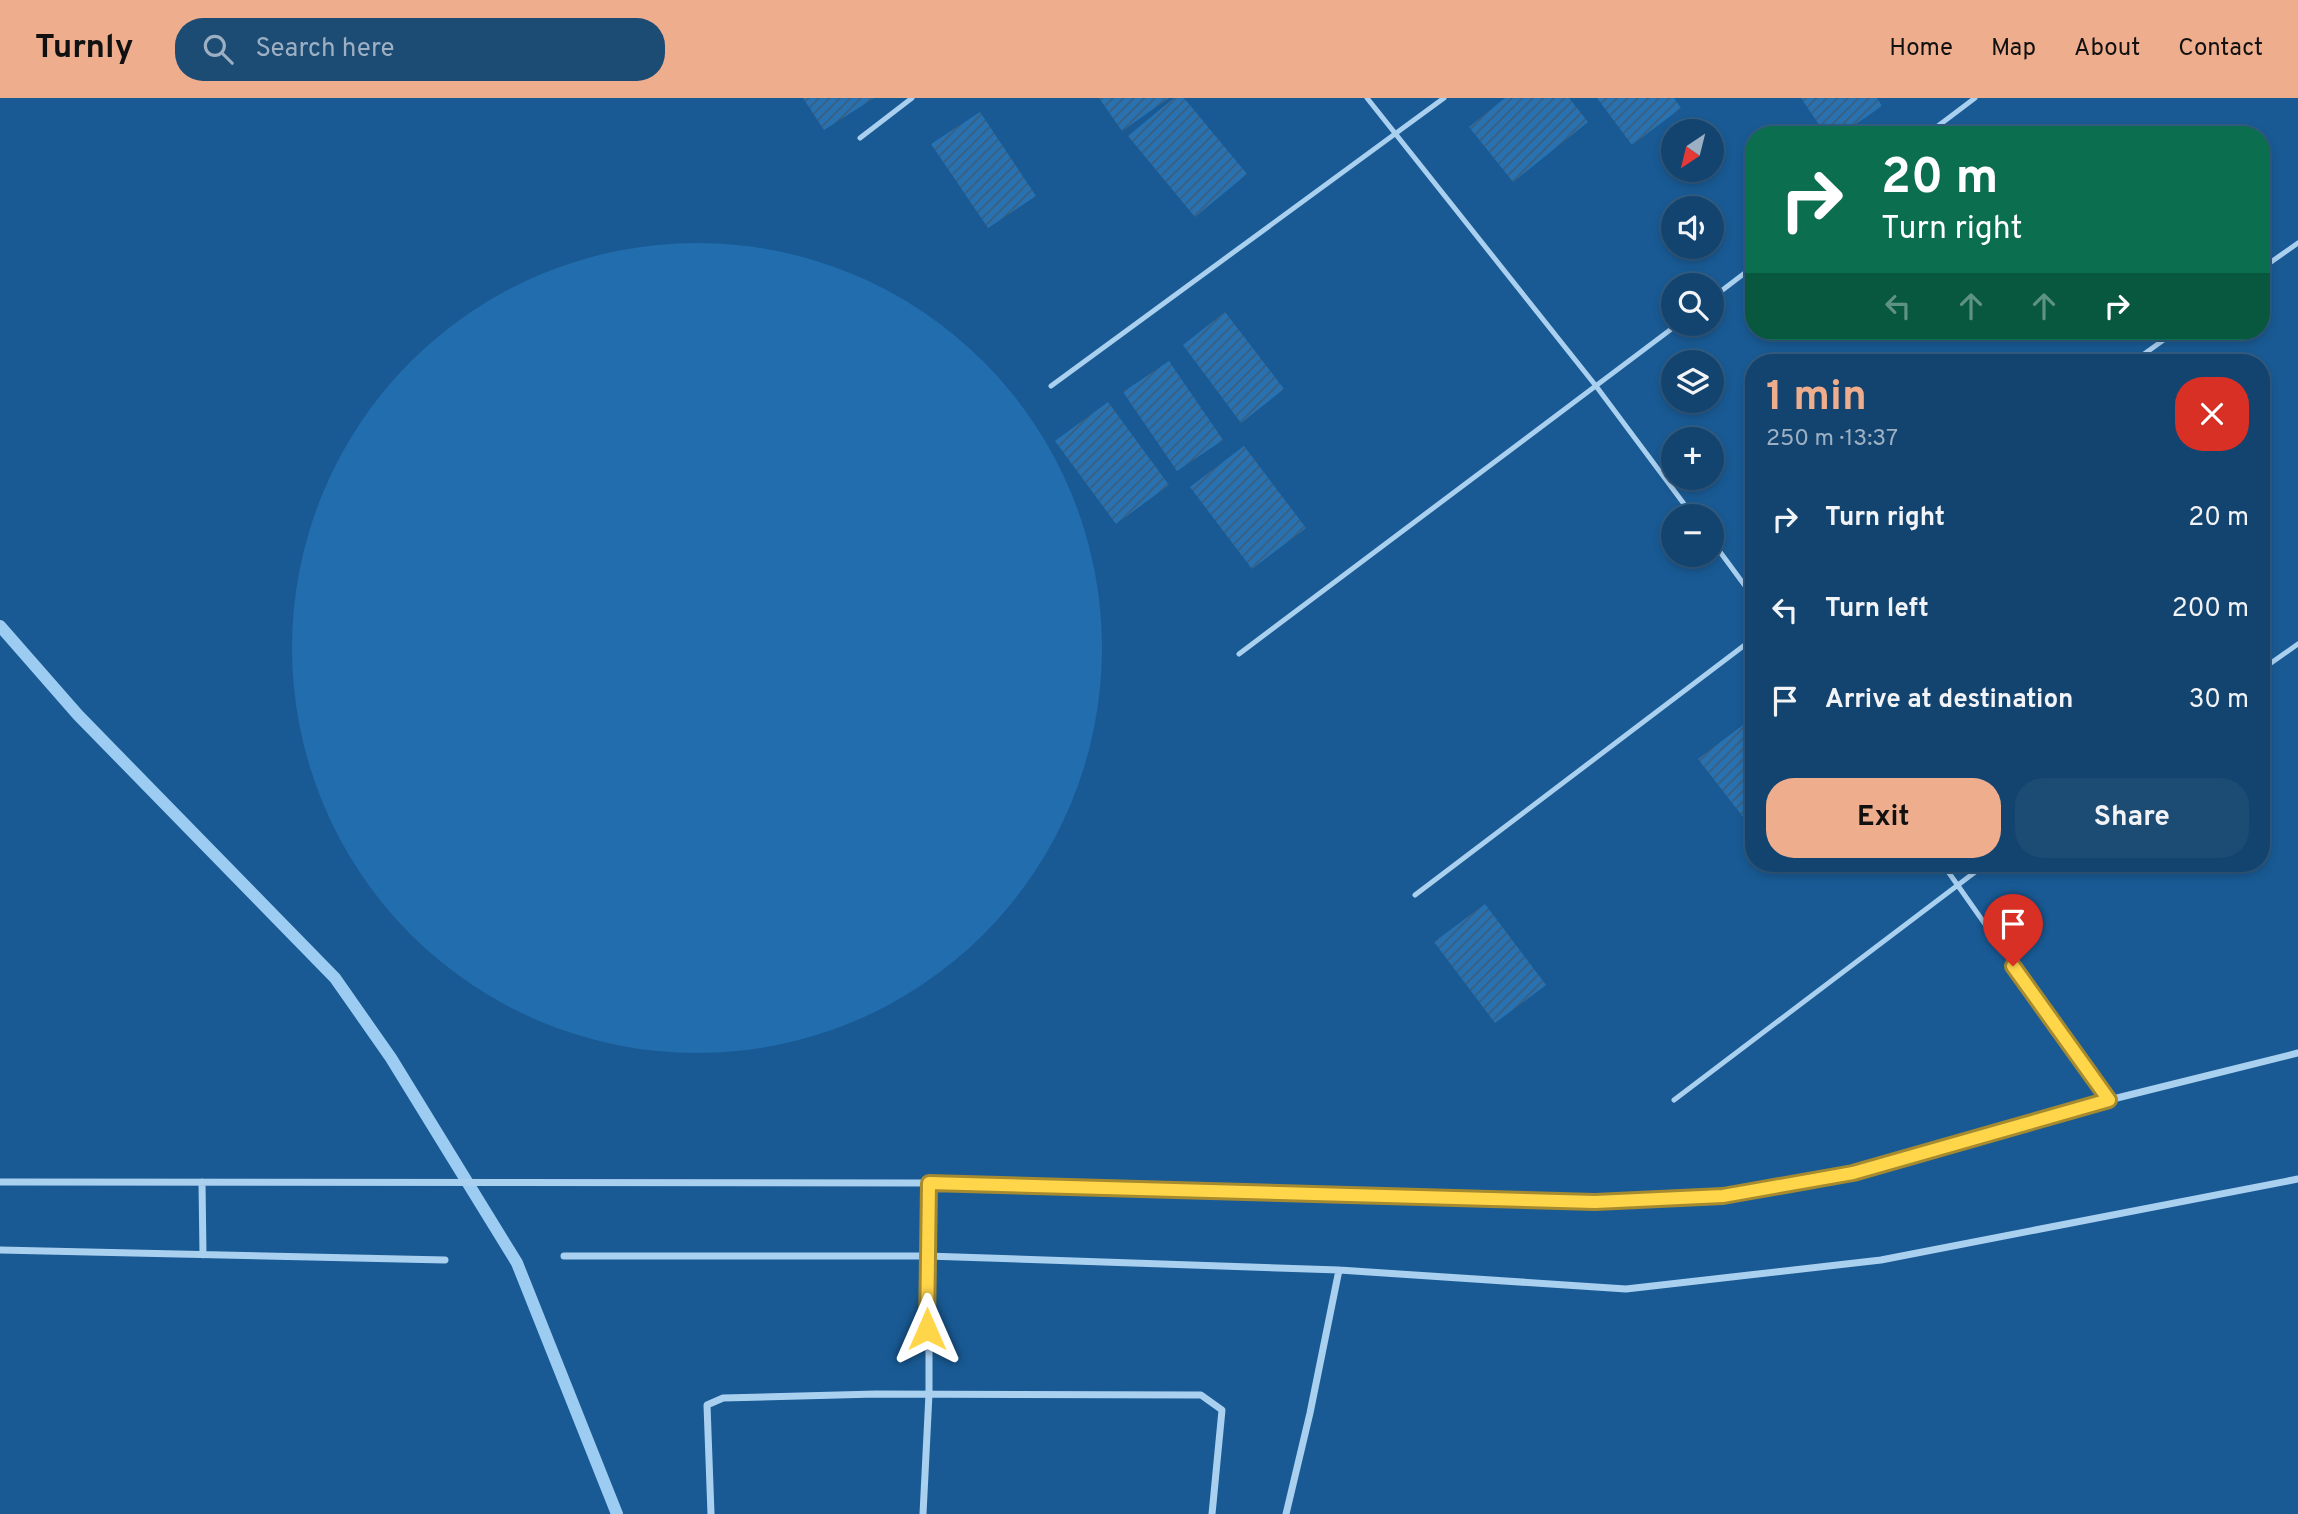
<!DOCTYPE html>
<meta charset="utf-8">
<style>
:root{--surface:#13446f;--page:#1c4b74;--text:#f1f3f6;--muted:#9db0c3;--line:#325c82;--accent:#eead8d}
body{margin:0;font-family:Overpass,sans-serif;background:var(--page);color:var(--text);height:100vh;display:flex;flex-direction:column;font-size:26px;white-space:nowrap}
*{box-sizing:border-box;margin:0}
p{font-size:23px;color:var(--muted)}
.icon{flex:none;width:38px;height:38px;fill:none;stroke:currentColor;stroke-width:2;stroke-linecap:round;stroke-linejoin:round}
.map{position:relative;flex:1;overflow:hidden}
.details{position:absolute;left:1745px;top:256px;width:525px;height:518px;display:flex;flex-direction:column;background:var(--surface);border-radius:28px;box-shadow:0 4px 10px #0003,0 0 0 2px var(--line)}
.details>*{flex:none}
.banner{position:absolute;left:1745px;top:28px;width:525px;height:214px;border-radius:28px;box-shadow:0 4px 10px #0003,0 0 0 2px var(--line);background:#0b6e4f;color:#fff;overflow:hidden}
.needle{width:46px;rotate:215deg}
.controls{position:absolute;left:1661px;top:21px;display:grid;gap:14px}
.controls a{display:grid;place-items:center;width:63px;height:63px;border-radius:50%;background:var(--surface);box-shadow:0 4px 10px #0003,0 0 0 2px var(--line);font-size:35px}
.pin{position:absolute;display:grid;place-items:center;width:60px;height:60px;color:#fff;margin:-72px -30px;border-radius:50% 50% 50% 0;rotate:-45deg;box-shadow:0 0 7px #0007}
.pin .icon{rotate:45deg}
.me{position:absolute;width:77px;margin:-38px;rotate:0deg;stroke-linejoin:round;filter:drop-shadow(0 0 5px #0008)}
.turn{display:flex;align-items:center;gap:24px;height:147px;padding:0 21px;font-size:32px}
.turn .icon{width:91px;height:91px;stroke-width:2.5}
.turn b{display:block;font-size:49px;line-height:60px}
.lanes{display:flex;align-items:center;height:66px;padding:0 21px;background:#0003;justify-content:center;gap:35px;direction:ltr}
.lanes .off{opacity:.35}
.round{display:grid;place-items:center;flex:none;width:74px;height:74px;border-radius:28px;background:var(--page)}
.overview{display:flex;align-items:center;justify-content:space-between;height:119px;padding:0 21px}
h1{font-size:42px;font-weight:700;line-height:52px;color:var(--accent)}
.cta{display:flex;gap:14px;margin-top:auto;padding:14px 21px}
.cta a{flex:1;height:80px;border-radius:28px;background:var(--accent);color:#111;font-size:28px;font-weight:700;line-height:80px;text-align:center}
.cta a+a{background:var(--page);color:var(--text)}
ul{padding:0;list-style:none}
li{display:flex;align-items:center;gap:21px;height:91px;padding:0 21px}
li div{flex:1}
li b{display:block;font-size:26px}
li em{font-style:normal}
header{display:flex;align-items:center;gap:42px;box-sizing:border-box;height:98px;padding:0 35px;background:var(--accent);color:#111}
header strong{font-size:33px}
nav{display:flex;gap:38px;margin-inline-start:auto;font-size:24px}
.search{width:490px;height:63px;background:var(--page);display:flex;align-items:center;gap:18px;box-sizing:border-box;padding:0 24px;border-radius:28px;color:var(--muted);font-size:26px}
.map>svg:first-child{display:block}
</style>
<header>
<strong>Turnly</strong>
<div class="search"><svg class="icon" aria-label="search" viewBox="0 0 24 24"><circle cx="10" cy="10" r="6"/><path d="M15 15l6 6"/></svg>Search here</div>
<nav><a>Home</a><a>Map</a><a>About</a><a>Contact</a></nav>
</header>
<div class="map">
<svg width="2298" height="1416" viewBox="0 0 2298 1416">
<defs>
<pattern id="building-hatch" width="6" height="6" patternUnits="userSpaceOnUse" patternTransform="scale(1.75)"><rect width="6" height="6" fill="#2872b2"/><path d="M-1 1l2-2M0 6l6-6M5 7l2-2" fill="none" stroke="#3c5d7a"/></pattern>
</defs>
<rect width="100%" height="100%" fill="#195a94"/>
<path fill="#226dad" d="M292 550a405 405 0 1 1 810 0a405 405 0 1 1-810 0Z"/>
<g fill="none" stroke-linecap="round" stroke-linejoin="round">
<path stroke="#9dccf2" stroke-width="12" d="M0 528 78 617 335 880 391 960 517 1165 617 1416"/>
</g>
<path fill="url(#building-hatch)" d="M803 0H874L824 32Z
M1099 0H1169L1122 33Z
M1174 0H1184L1247 76 1195 119 1128 38Z
M1505 0H1569L1588 24 1513 84 1469 29Z
M1597 0H1674L1681 10 1632 47Z
M1801 0H1877L1882 8 1840 37H1826Z
M980 14 1036 98 988 130 931 46Z
M1225 214 1284 291 1241 325 1183 247Z
M1169 263 1223 342 1177 373 1123 294Z
M1108 304 1169 387 1116 426 1055 343Z
M1244 348 1306 430 1252 471 1190 389Z
M1751 621 1754 624V733L1698 661Z
M1485 806 1546 887 1495 925 1434 844Z"/>
<g fill="none" stroke-linecap="round" stroke-linejoin="round">
<path stroke="#aad0f0" stroke-width="5" d="M1367 0 1596 288 1693 418
M1926 37 1975 0
M860 40 912 0
M2261 171 2298 145
M1712 200 1754 168
M2133 264 2176 233
M1051 288 1444 0
M1712 443 1754 500
M1239 556 1678 226
M2261 572 2298 546
M1942 765 2109 1002
M1415 797 1754 540
M1674 1002 1987 765"/>
<path stroke="#aad0f0" stroke-width="7" d="M0 1084 929 1085 1595 1104 1723 1098 1853 1075 2109 1002 2298 955
M202 1084 203 1157
M0 1152 445 1162
M564 1158H927L1339 1172 1626 1191 1881 1162 2298 1081
M711 1416 707 1307 723 1300 876 1296 1201 1297 1222 1312 1212 1416
M923 1416 929 1296V1085
M1286 1416 1310 1315 1339 1172"/>
</g>
<g fill="none" stroke-linecap="round" stroke-linejoin="round">
<defs>
<path id="route" d="M927 1231 929 1085 1595 1104 1723 1098 1853 1075 2109 1002 2013 868"/>
</defs>
<use href="#route" stroke="#a68a30" stroke-width="18"/>
<use href="#route" stroke="#ffd54a" stroke-width="12"/>
</g>
</svg>
<div class="controls">
<a><svg class="needle" viewBox="-14 -14 28 28"><path d="M0-13l5 13h-10z" fill="#e53935"/><path d="M0 13l5-13h-10z" fill="#9db0c3"/></svg></a>
<a><svg class="icon" aria-label="sound" viewBox="0 0 24 24"><path d="M4 9h4l5-4v14l-5-4H4zM17 9q2 3 0 6"/></svg></a>
<a><svg class="icon" aria-label="search" viewBox="0 0 24 24"><circle cx="10" cy="10" r="6"/><path d="M15 15l6 6"/></svg></a>
<a><svg class="icon" aria-label="layers" viewBox="0 0 24 24"><path d="M12 4l9 5-9 5-9-5zM3 14l9 5 9-5"/></svg></a>
<a>+</a>
<a>−</a>
</div>
<div class="pin" style="left:2013px;top:868px;background:#d93025"><svg class="icon" aria-label="arrive" viewBox="0 0 24 24"><path d="M6 21V4h12l-3 4 3 4H6"/></svg></div>
<svg class="me" style="left:927px;top:1231px" viewBox="-20 -20 40 40"><path d="M0-17L14 15 0 8-14 15z" fill="#ffd54a" stroke="#fff" stroke-width="4"/></svg>
<div class="banner">
<div class="turn"><svg class="icon" aria-label="right" viewBox="0 0 24 24"><path d="M7 20v-9h11M14 6l5 5-5 5"/></svg><div><b>20 m</b>Turn right</div></div>
<div class="lanes"><svg class="icon off" aria-label="left" viewBox="0 0 24 24"><path d="M17 20v-9H6M10 6l-5 5 5 5"/></svg><svg class="icon off" aria-label="ahead" viewBox="0 0 24 24"><path d="M12 20V5M6 11l6-6 6 6"/></svg><svg class="icon off" aria-label="ahead" viewBox="0 0 24 24"><path d="M12 20V5M6 11l6-6 6 6"/></svg><svg class="icon" aria-label="right" viewBox="0 0 24 24"><path d="M7 20v-9h11M14 6l5 5-5 5"/></svg></div>
</div>
<section class="details">
<div class="overview"><div><h1>1 min</h1><p>250 m · 13:37</p></div><a class="round" style="background:#d93025;color:#fff"><svg class="icon" aria-label="close" viewBox="0 0 24 24"><path d="M6 6l12 12M18 6L6 18"/></svg></a></div>
<ul>
<li><svg class="icon" aria-label="right" viewBox="0 0 24 24"><path d="M7 20v-9h11M14 6l5 5-5 5"/></svg><div><b>Turn right</b></div><em>20 m</em></li>
<li><svg class="icon" aria-label="left" viewBox="0 0 24 24"><path d="M17 20v-9H6M10 6l-5 5 5 5"/></svg><div><b>Turn left</b></div><em>200 m</em></li>
<li><svg class="icon" aria-label="arrive" viewBox="0 0 24 24"><path d="M6 21V4h12l-3 4 3 4H6"/></svg><div><b>Arrive at destination</b></div><em>30 m</em></li>
</ul>
<div class="cta"><a>Exit</a><a>Share</a></div>
</section>
</div>
